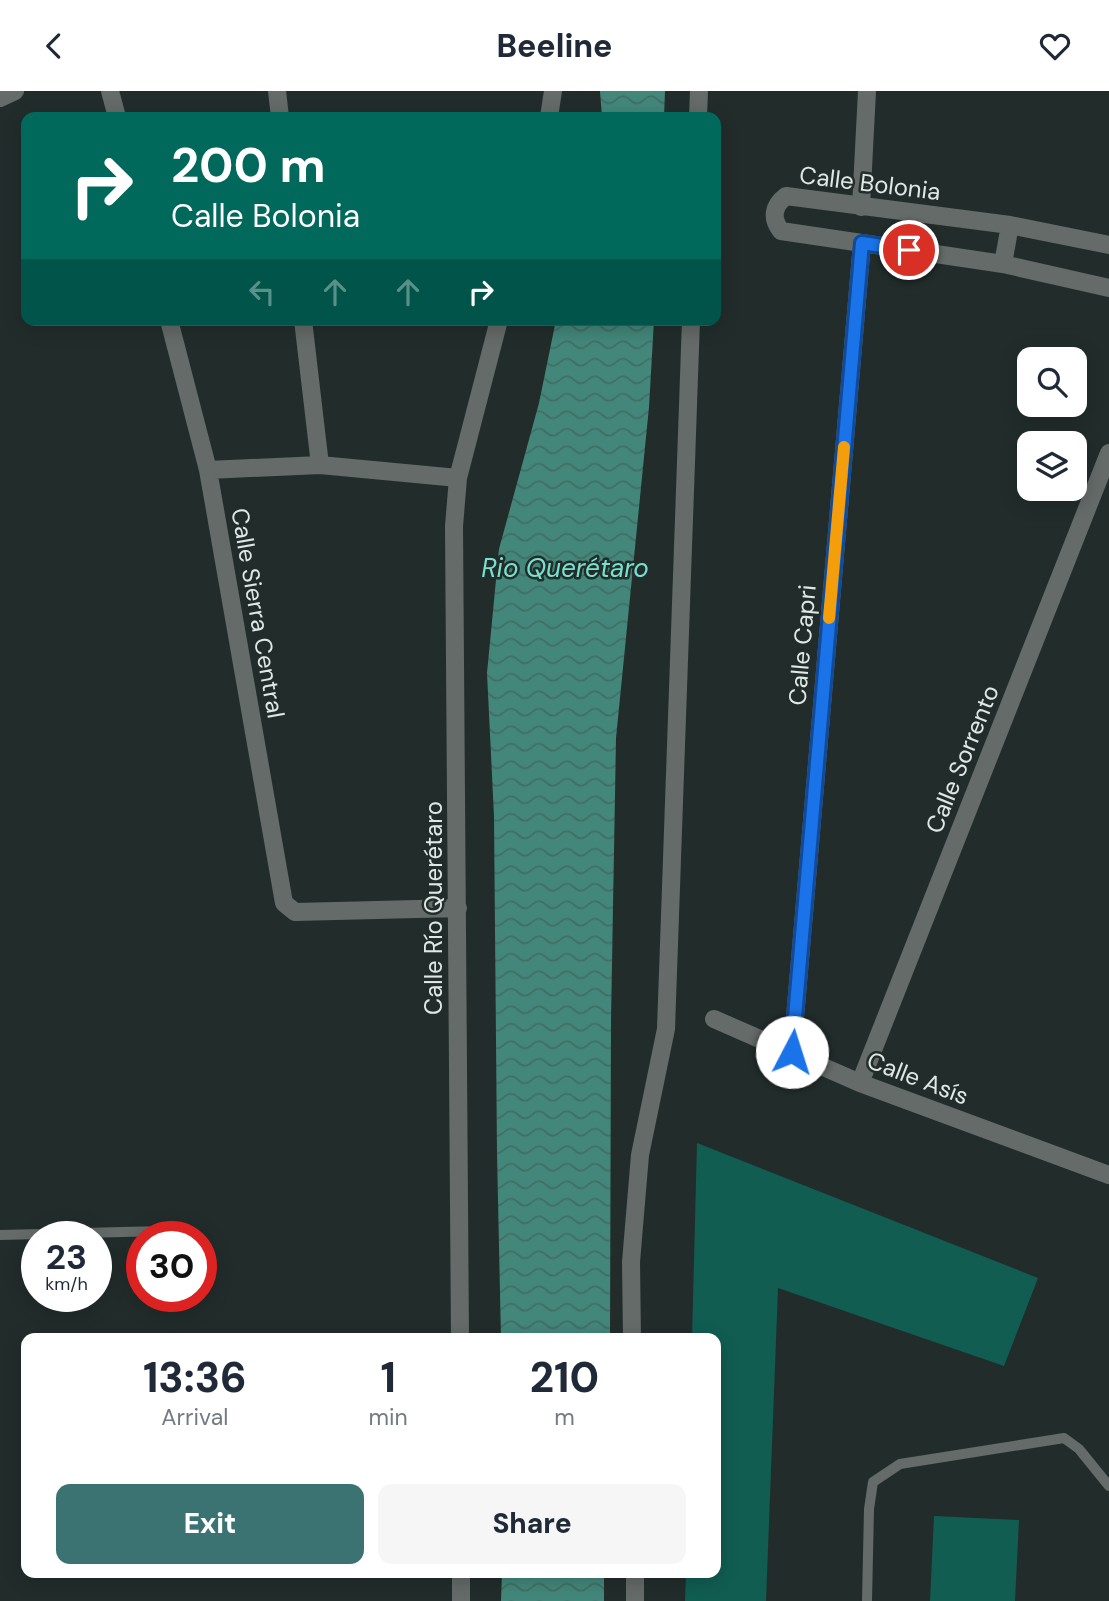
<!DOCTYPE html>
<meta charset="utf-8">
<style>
:root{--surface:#fff;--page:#f6f6f7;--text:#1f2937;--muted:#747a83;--accent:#3a7372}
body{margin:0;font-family:"DM Sans",sans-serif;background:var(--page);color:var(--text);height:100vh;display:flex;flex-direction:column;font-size:26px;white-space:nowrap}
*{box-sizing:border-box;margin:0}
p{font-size:23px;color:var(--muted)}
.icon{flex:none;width:38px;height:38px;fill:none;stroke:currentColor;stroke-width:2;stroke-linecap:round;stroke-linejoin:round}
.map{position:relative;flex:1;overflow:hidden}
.drawer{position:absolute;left:21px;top:1242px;width:700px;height:245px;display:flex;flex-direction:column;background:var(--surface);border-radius:14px;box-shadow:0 4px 18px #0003}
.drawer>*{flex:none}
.guide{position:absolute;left:21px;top:21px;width:700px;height:214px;border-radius:14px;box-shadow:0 4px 18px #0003;background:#00695c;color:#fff;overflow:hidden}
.buttons{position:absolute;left:1017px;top:256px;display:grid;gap:14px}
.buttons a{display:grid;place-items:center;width:70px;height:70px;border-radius:14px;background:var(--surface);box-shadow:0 4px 18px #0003;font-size:35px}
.speed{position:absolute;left:21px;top:1130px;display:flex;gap:14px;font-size:35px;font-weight:700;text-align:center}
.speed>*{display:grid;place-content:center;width:91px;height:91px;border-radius:50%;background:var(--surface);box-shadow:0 4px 18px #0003;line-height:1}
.speed small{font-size:18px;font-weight:400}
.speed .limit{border:10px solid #d22;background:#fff;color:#111}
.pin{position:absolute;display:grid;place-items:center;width:60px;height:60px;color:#fff;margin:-30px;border:4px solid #fff;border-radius:50%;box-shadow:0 2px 7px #0007}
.me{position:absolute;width:77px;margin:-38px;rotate:5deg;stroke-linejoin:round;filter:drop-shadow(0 0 5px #0008)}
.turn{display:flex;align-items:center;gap:24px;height:147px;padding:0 35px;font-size:32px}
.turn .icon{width:91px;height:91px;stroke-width:2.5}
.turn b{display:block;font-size:49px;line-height:60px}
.lanes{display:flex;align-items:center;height:66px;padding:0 35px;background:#0003;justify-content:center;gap:35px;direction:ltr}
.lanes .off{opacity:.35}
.eta{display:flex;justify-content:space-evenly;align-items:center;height:119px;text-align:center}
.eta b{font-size:42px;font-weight:800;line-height:49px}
.cta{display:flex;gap:14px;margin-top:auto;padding:14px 35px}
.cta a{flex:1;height:80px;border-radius:14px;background:var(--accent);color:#fff;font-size:28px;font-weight:800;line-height:80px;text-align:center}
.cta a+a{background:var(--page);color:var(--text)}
header{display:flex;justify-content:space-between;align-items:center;height:91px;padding:0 35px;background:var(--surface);font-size:32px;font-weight:800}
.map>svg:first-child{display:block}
</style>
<header><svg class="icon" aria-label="back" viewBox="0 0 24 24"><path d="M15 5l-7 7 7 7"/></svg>Beeline<svg class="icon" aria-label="heart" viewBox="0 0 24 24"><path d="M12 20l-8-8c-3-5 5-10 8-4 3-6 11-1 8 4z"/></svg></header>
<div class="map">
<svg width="1109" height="1510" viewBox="0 0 1109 1510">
<defs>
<pattern id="water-waves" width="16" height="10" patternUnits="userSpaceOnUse" patternTransform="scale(1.75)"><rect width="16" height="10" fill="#43877b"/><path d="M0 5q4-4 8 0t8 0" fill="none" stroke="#436d65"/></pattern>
</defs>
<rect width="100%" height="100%" fill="#222d2b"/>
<path fill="url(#water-waves)" d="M600 0H665L664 26H602Z
M556 229H654L649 316 616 647 611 929 610 1248H501L497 1062 494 725 487 582 499 458 539 312Z
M502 1482H604V1510H501Z"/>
<path fill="#115d52" d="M697 1052 1038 1187 1004 1275 778 1197 766 1510H685L686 1482H716V1248H692Z
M934 1425 1019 1429 1015 1510H930Z"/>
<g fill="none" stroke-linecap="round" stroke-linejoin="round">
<path stroke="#656b69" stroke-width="10" d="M0 1144 164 1140
M867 1510 869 1418 873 1391 900 1373 1064 1347 1079 1358 1109 1395"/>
<path stroke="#656b69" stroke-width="18" d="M110 0 117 26
M277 0 280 26
M0 7 15 0
M549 26 553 0
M698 26 699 0
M861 116 867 0
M1109 154 1010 134 786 105C773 115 771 127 781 140L1003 173 1109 197
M1003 173 1010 134
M169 229 208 379 284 812 295 821 458 817
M303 229 320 374
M208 379 320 374 458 387
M714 928 860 992 1109 1084
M792 961 862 152
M860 992 1109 362
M460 1248 454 435 458 387 499 229
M632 1248 631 1171 640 1064 666 938 691 229
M461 1482V1510
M635 1510V1482"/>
</g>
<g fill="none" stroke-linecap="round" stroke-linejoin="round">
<defs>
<path id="route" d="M792 961 862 152 909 159"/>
</defs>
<use href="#route" stroke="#114b97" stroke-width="18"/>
<use href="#route" stroke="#1a73e8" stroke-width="12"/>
<path stroke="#f59e0b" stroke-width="12" d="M829 527 844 356"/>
</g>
<g text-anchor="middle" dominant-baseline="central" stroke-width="5" stroke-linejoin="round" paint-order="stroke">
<g font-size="24" fill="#e0e8e6" stroke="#222d2b">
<text transform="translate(870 92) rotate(7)">Calle Bolonia</text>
<text transform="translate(258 522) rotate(80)">Calle Sierra Central</text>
<text transform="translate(802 554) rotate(-85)">Calle Capri</text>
<text transform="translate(962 668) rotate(-68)">Calle Sorrento</text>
<text transform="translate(433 817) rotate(-90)">Calle Río Querétaro</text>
<text transform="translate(918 987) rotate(21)">Calle Asís</text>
</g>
<g font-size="26" font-style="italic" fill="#78e1ce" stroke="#222d2b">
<text x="565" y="477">Rio Querétaro</text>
</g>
</g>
</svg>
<div class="buttons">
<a><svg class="icon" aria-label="search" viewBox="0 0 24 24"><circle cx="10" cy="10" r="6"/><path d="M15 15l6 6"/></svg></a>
<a><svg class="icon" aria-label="layers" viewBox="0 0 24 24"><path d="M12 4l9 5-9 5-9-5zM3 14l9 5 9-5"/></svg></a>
</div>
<div class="speed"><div>23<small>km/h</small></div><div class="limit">30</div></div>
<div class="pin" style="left:909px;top:159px;background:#d93025"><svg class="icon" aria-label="arrive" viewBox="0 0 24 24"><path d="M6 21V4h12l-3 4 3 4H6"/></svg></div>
<svg class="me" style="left:792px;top:961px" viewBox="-20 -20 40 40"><circle r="19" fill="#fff"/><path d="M0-13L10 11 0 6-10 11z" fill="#1a73e8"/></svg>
<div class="guide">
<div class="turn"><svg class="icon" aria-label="right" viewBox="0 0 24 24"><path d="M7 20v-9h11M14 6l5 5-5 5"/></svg><div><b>200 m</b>Calle Bolonia</div></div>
<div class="lanes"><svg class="icon off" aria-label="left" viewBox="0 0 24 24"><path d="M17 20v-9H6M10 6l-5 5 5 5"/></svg><svg class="icon off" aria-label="ahead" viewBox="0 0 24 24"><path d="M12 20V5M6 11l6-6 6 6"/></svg><svg class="icon off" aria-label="ahead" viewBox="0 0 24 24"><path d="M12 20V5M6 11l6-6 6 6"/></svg><svg class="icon" aria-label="right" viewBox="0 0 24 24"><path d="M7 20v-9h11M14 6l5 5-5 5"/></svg></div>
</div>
<section class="drawer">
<div class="eta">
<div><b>13:36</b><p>Arrival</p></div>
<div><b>1</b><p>min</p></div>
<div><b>210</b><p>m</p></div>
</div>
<div class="cta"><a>Exit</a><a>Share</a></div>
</section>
</div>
